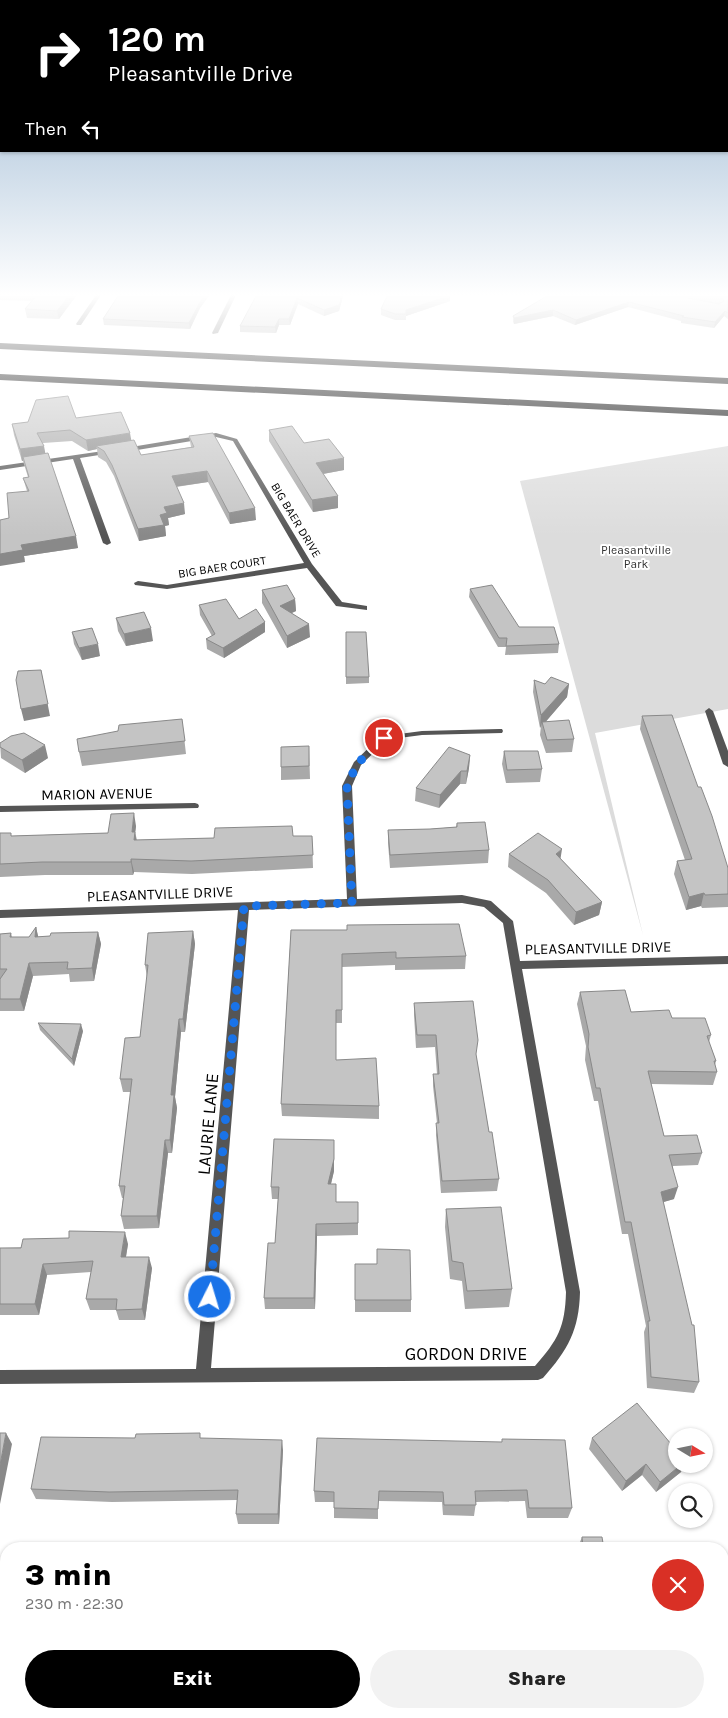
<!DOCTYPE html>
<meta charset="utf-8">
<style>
:root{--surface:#fff;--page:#f2f2f2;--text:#222;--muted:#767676;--accent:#000}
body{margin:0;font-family:Karla,sans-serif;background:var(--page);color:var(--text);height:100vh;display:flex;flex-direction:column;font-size:19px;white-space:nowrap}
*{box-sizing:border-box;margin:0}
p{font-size:16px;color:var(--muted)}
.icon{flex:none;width:28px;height:28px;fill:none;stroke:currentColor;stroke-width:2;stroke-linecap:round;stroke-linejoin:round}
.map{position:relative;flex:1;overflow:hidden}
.side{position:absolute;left:0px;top:1542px;width:729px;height:176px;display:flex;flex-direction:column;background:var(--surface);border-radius:20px 20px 0 0;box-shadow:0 1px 4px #0004}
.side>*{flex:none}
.banner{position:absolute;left:0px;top:0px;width:729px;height:152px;box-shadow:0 1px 4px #0004;background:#000;color:#fff;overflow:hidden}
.needle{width:32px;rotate:100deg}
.controls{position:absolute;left:668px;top:1428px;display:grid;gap:10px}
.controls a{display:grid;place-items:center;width:45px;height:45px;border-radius:50%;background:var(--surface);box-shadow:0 1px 4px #0004;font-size:25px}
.pin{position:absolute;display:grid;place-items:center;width:42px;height:42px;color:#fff;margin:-21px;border:2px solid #fff;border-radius:50%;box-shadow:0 1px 5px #0007}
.me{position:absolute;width:55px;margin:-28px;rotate:5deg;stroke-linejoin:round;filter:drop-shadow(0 0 4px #0008)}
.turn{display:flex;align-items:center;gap:18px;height:105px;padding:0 25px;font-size:22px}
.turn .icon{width:65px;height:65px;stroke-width:2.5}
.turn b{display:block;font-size:35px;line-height:42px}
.then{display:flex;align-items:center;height:48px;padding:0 25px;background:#0003;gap:10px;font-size:19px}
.round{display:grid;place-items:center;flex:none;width:52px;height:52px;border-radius:26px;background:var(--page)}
.headline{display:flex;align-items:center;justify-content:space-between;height:85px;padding:0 25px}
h1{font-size:30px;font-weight:800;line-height:38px;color:var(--accent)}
.button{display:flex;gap:10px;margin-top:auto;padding:10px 25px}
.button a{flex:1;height:58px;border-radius:30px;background:var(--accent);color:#fff;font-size:20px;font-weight:800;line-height:58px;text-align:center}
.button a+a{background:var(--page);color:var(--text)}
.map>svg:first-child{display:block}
</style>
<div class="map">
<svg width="728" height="1718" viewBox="0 0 728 1718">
<rect width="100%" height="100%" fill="#fff"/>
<path fill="#dcdcdc" d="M728 446V709L595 733 643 935 520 481Z"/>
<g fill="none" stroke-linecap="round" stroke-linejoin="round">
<path fill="#555" fill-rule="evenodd" d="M499 729H502L503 731 502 733 422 735 384 740 380 738 384 736 422 731Z
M195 803 198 804 199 806 198 808 0 812V806Z"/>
<path fill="#555" fill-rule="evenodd" d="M96 295H101L81 325H77L76 324Z
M231 295H236L218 333 213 334 212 333Z
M216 433 237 439 312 564 342 602 367 606V610L336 606 307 568 167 589 135 585 134 583 138 581 167 585 304 563 233 441 216 437 125 452 122 450 125 448Z
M110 450 113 452 112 453 80 458 111 543 107 545 103 543 73 459 0 470V466Z
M709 708 713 711 728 751V767L723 764 705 711Z
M384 735 389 738 361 765 352 786 357 899 462 895 491 901 513 921 520 961 728 956V964L522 969 580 1292C579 1330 568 1350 543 1378L538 1380 0 1384V1370L196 1369 238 910 0 918V910L347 899 342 786 354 762 381 736ZM462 903 484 907 503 923 566 1292C565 1327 558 1340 535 1366L211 1368 249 910Z"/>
<path fill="#000" fill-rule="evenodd" d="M0 343 728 378V384L0 349Z
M0 374 728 410V416L0 380Z"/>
</g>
<path fill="#a9a9a9" d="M0 296H76L59 319 27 318 25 309 32 301 0 300Z
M118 296H209L200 308 190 329 104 325 103 319Z
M256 296H343L339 311 324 316 298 304 290 325H279L276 333 240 332V326Z
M547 296 719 304 680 296H728V319L724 316 714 328 681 323V321L628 307 575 325 553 316 514 324 513 322V316Z
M450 301 406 316V320H395L381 315V309Z
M76 418 132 441 141 455 191 447 189 436 256 520 230 524 208 482 176 487 185 514 168 518 169 525 165 526 166 536 139 541 114 476 106 462 98 457 97 449 88 451 72 441 43 443 45 454 78 548 24 556 25 562 9 518 27 491 23 478 28 477 23 461H22L14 435 12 424Z
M269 430 304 443 344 470 323 474 338 496V508L313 512 269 441Z
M470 589 519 627 559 644 558 653 505 655 506 647H498L469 597Z
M262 590 295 599 296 611 292 613 310 637 287 648 262 603Z
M199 605 239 619 265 622V632L224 658 207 649 206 639 212 636 200 615Z
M116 618 153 641 126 646 118 631Z
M72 632 100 656 82 660 74 644Z
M346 632 369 677V683L346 684Z
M534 680 545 684H569L567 697 545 722 574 739 572 752 546 753 540 735 541 726 540 728 533 692Z
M642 716 728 868V907L702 908 701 906 686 910 674 874 677 861 685 860 640 729Z
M182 719 186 754 82 766 79 752 118 731Z
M0 743 48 758 25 773 1 758Z
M309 746 310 779 281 780V767Z
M504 751 542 769 540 782 506 783 502 764Z
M470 755 469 768 466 784H460L439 808 415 801 416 788Z
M457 823 489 850 488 863 390 868 388 843V830L430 829 456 827Z
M136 826 135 832 137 840 312 836 313 868 192 874 134 872 133 875H45L0 877V833L12 836 108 833Z
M509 854 560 858 602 902 599 915 574 925 546 893 508 867Z
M36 927 38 937 98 932 101 944 94 981 70 982 69 974 33 976 24 1011H0V934L11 933 12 937H29Z
M291 930 466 956 465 969 395 970V965L342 967V1023H336V1060L379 1106V1119L282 1116 281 1104Z
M193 931 195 944 185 1032H181L175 1097 177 1108 172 1153H168L159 1228 124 1229 121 1216 123 1198H122L119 1186 131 1092H123L120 1079 140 1037 147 977 145 965Z
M580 992 631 1012 672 1018 711 1035 709 1042 716 1061 715 1065 717 1072 713 1085 651 1084 664 1136 702 1153 698 1165 673 1166 674 1199 663 1202 699 1382 694 1393 647 1388 644 1332 646 1326 628 1234H622L598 1101H594L585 1060 586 1046 577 1004Z
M414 1003 476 1056 489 1132 499 1179 497 1191 441 1193 436 1135 437 1123 433 1086V1074H437L435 1047 416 1048 414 1015Z
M38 1023 83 1031 74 1066 40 1030Z
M334 1140V1171L331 1184 336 1202H358V1235L317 1236 315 1309H265L264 1298 275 1243 278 1199H272L271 1187Z
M446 1209 512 1289 509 1307 465 1309 462 1281 450 1279 445 1227Z
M128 1244 126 1257 152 1268 145 1320H119L116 1310H90L86 1299 91 1272 47 1275 39 1315H0V1248Z
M355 1264 411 1300V1312H355Z
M135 1438H201L283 1450 279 1524H238L236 1514 237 1500 112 1502 36 1499 31 1489Z
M592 1438 681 1472 656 1492 642 1475 622 1491 589 1449Z
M502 1439 572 1508 568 1518H527L525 1501 476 1502 474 1516 443 1515 442 1502 378 1501V1519L334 1518V1502H315L314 1491 502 1442Z
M582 1537 604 1549H581L580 1542Z
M722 1642 728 1643V1711H722Z
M32 1712H321V1718H33L32 1716Z
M391 1712H494V1713L493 1718H391Z
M574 1712H710L711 1718H575Z"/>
<path fill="#898989" d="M69 296H76L59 319 57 311Z
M204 296H209L200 308 190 329 189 323 200 302Z
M342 296H343L339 311 324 316V310Z
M450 296V301L406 316V310Z
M297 298 298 304 290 325 289 319Z
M629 302 628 307 575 325 576 320Z
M553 310V316L514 324V318Z
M725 311 724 316 714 328 715 322Z
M279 319V325L276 333 275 327Z
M130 433 132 444 96 446 97 449 88 451 86 440Z
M44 446 46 457H23V461H22L20 449Z
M344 458V470L317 475 316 463Z
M207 471 208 482 173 487 172 476Z
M338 496V508L313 512 312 500Z
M184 503 185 514 168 518 169 525 165 526 166 536 139 541 138 529 164 507Z
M255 508 256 520 230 524 229 513Z
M76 536 78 548 24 556 25 562 0 566V554L21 545Z
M295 599 296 611 280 618V606Z
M265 622V632L224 658 223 648Z
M309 624 310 637 287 648V636Z
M151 628 153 641 126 646 124 634Z
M98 644 100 656 82 660 79 648Z
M41 670 50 716 24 721 21 709Z
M569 684 567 697 543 725 542 722 541 726 540 728 541 715Z
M45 745 48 758 25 773 22 760Z
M470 755 469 768 466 784 467 771Z
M461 771 460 784 439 808 440 795Z
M134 813 136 826 135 835V832L137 845 134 840 132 832Z
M562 849 560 862 556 854Z
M131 859 134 872 133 875 131 862Z
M704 893 701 906 686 910 689 897Z
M602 902 599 915 574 925 576 912Z
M36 927 39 940 35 937Z
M193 931 195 944 185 1032 183 1019Z
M98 932 101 944 94 981 92 968Z
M29 963 33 976 24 1011 20 999Z
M179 1019 181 1032 175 1097 177 1108 172 1153 170 1140 171 1095Z
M81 1024 83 1031 74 1066 72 1059Z
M165 1140 168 1153 159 1228 157 1216Z
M334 1140V1171L328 1196V1184Z
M678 1187 674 1199 657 1204 661 1192Z
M316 1224 317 1236 315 1309 314 1298Z
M125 1232 128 1244 124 1268 121 1257Z
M149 1257 152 1268 145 1320 142 1309Z
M43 1264 47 1275 39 1315 35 1304Z
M6 1433 12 1444 0 1504V1465Z
M282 1440 283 1450 279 1524 278 1514Z
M646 1464 642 1475 622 1491 626 1481Z
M682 1464H685L681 1472 656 1492 660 1482Z"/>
<path fill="#c4c4c4" stroke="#898989" d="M36 296H69L57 311 25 309Z
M118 296H204L200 302 189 323 103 319Z
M256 296H342L339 305 324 310 297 298 289 319H279L275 327 240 326Z
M387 296H449L406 310V314H395L381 309Z
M547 296H678L719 304 724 301 722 298 708 296H728V313L725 311 715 322 682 317 684 316 629 302 576 320 553 310 514 318 513 316Z
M68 396 76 418 121 412 130 433 86 440 70 430 37 433 44 446 20 449 12 424 28 422 36 400Z
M292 426 304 443 329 439 344 458 316 463 338 496 312 500 269 430Z
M213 433 255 508 229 513 207 471 172 476 184 503 164 507 167 513 160 515 164 525 138 529 112 465 104 451 96 446 134 440 141 455 194 447 189 436Z
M48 453 76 536 21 545 23 550 0 554V520L9 518 7 493 29 491 23 478 29 477 23 457Z
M287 585 295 599 280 606 309 624 287 636 262 590Z
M492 585 519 627H554L559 644 506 646 507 638H499L470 589Z
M226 599 239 619 256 609 265 622 223 648 206 639 215 634 199 605Z
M144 612 151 628 124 634 116 618Z
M92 628 98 644 79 648 72 632Z
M346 632H366L369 677H346Z
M41 670 48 704 21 709 16 680 18 671Z
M551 677 569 684 541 715 534 680 545 684Z
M672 715 698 787H701L712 816 728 868V894L705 895 704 893 689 897 677 861 692 859 642 716Z
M182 719 185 741 79 752 77 739 118 731 119 725Z
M569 720 574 739 547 740 542 722Z
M24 733 45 745 22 760 0 747V743L11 736Z
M309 746V766L281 767V747Z
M449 747 470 755 467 771H461L440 795 416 788Z
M504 751H538L542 769 507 770Z
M134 813 132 832H135L134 840 214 838 215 828 292 826 293 836H312L313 855 191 861 131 859V862H42L0 864V833H11V836L108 833 111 814Z
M485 822 489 850 390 855 388 830 430 829 457 827V823Z
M538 833 562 849 556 854 602 902 576 912 548 880 509 854Z
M459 924 466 956 396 958V952L342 954V1010H336V1060L376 1058 379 1106 281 1104 291 930H347V925Z
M36 927 35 937 50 936 51 933 98 932 92 968 67 969 68 962 29 963 20 999H0V979L7 969H0V934L11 933 10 937H29Z
M193 931 183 1019H179L171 1095H174L170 1140H165L157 1216H121L125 1186H119L132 1079H120L125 1038 140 1037 148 965H145L148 933Z
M625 990 631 1012 669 1010 672 1018H705L711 1035 707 1036 716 1061H714L717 1072 648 1071 664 1136 697 1135 702 1153 669 1155 678 1187 661 1192 692 1325H694L699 1382 651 1377 648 1321H650L631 1222H625L600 1088H596L588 1047 589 1034 580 992Z
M473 1001 478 1040 476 1054 489 1132H492L499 1179 442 1181 436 1123H439L433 1074H439L436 1035H417L414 1003Z
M38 1023 81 1024 72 1059Z
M274 1139 334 1140V1159L328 1184H336V1202H358V1223L316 1224 314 1298H264L268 1243H275L279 1187H271Z
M501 1207 512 1289 467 1291 463 1263 452 1261 446 1209Z
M69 1231 125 1232 121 1257H149L142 1309 116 1310 117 1299H86L93 1261 43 1264 35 1304H0V1248H21L23 1239 69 1238Z
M377 1249 410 1250 411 1300H355V1264H377Z
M637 1403 676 1450V1464H682L660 1482 646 1464 626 1481 592 1438Z
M0 1433H6L0 1465Z
M200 1433V1438L282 1440 278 1514H236L238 1490 109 1492 31 1489 41 1437 135 1438 136 1434Z
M317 1438 502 1442V1439L565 1440 572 1508H529L527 1490 475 1491 476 1505H444L443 1492 379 1491 378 1509 334 1508V1492L314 1491Z
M582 1537H602L604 1549H583Z
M722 1642 728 1643V1703L722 1702Z
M32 1712H111L32 1716Z
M494 1712V1713L391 1712Z
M578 1712H710L711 1718H625L579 1716Z"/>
<linearGradient id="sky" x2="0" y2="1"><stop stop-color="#8cadcc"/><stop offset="0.55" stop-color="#fff"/><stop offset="1" stop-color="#fff" stop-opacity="0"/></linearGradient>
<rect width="728" height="536" fill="url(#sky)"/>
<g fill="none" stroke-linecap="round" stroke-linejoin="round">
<path stroke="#1a73e8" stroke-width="9" stroke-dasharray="0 16.2" d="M210 1297 244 906 352 903 347 786 357 764 384 738"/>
</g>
<g text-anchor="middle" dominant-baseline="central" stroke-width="4" stroke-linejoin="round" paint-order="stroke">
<g font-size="12" fill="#000" stroke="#fff">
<text transform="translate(296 520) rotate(59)">BIG BAER DRIVE</text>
<text transform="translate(222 567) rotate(-9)">BIG BAER COURT</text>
</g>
<g font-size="12" fill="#333" stroke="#fff">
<text x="636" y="550">Pleasantville<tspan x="636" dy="14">Park</tspan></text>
</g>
<g font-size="15" fill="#000" stroke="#fff">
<text transform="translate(97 794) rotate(-1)">MARION AVENUE</text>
<text transform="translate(160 894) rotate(-2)">PLEASANTVILLE DRIVE</text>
<text transform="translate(598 948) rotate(-1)">PLEASANTVILLE DRIVE</text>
</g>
<g font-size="18" fill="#000" stroke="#fff">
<text transform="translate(208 1124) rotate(-85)">LAURIE LANE</text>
<text x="466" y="1354">GORDON DRIVE</text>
</g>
</g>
</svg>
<div class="controls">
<a><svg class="needle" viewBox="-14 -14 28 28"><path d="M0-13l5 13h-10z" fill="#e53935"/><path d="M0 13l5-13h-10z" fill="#767676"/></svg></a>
<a><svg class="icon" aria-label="search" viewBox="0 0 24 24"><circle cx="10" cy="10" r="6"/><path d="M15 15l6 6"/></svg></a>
</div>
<div class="pin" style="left:384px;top:738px;background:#d93025"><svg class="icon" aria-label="arrive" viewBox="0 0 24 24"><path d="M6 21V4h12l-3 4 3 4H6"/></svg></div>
<svg class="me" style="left:210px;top:1297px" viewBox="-20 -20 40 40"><circle r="17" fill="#1a73e8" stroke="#fff" stroke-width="3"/><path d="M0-11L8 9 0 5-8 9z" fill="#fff"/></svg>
<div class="banner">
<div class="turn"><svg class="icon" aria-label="right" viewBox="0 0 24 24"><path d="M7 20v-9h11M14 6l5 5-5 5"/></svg><div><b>120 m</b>Pleasantville Drive</div></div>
<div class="then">Then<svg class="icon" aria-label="left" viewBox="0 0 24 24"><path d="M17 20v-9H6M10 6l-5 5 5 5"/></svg></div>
</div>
<section class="side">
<div class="headline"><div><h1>3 min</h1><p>230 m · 22:30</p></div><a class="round" style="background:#d93025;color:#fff"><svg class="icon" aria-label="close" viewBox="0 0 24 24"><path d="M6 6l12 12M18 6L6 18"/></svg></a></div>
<div class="button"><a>Exit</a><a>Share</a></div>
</section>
</div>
